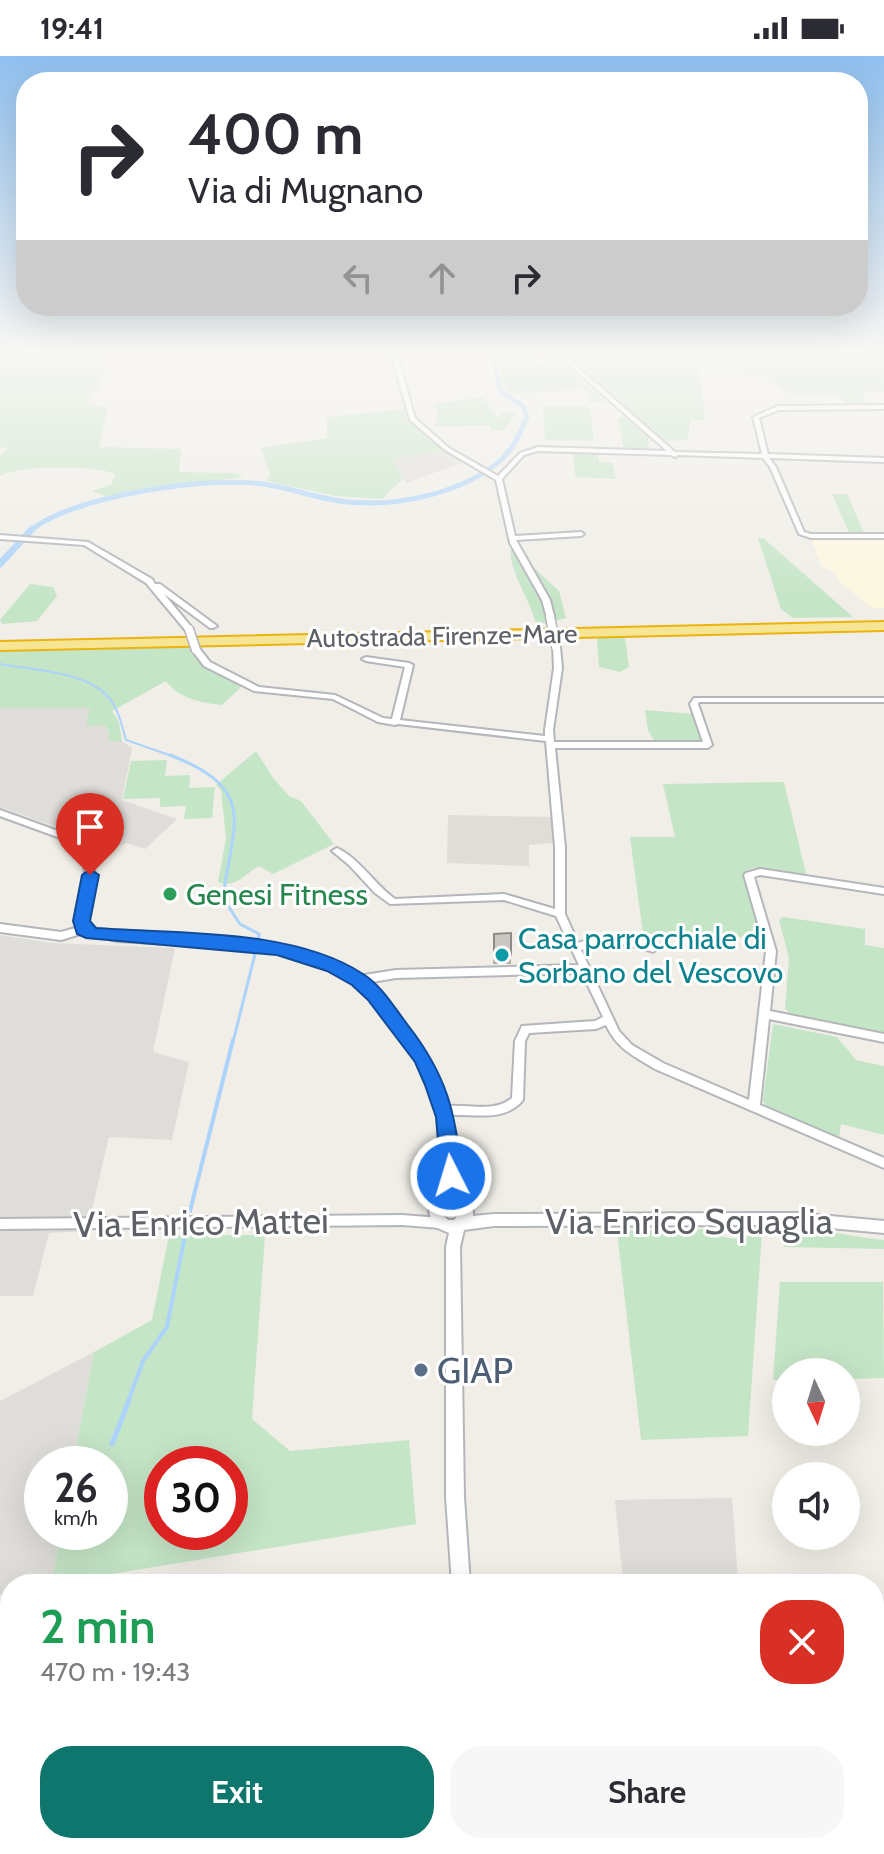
<!DOCTYPE html>
<meta charset="utf-8">
<style>
:root{--surface:#fff;--page:#f7f7f7;--text:#2b2b33;--muted:#7c7c81;--accent:#0f766e}
body{margin:0;font-family:Cabin,sans-serif;background:var(--page);color:var(--text);height:100vh;display:flex;flex-direction:column;font-size:30px;white-space:nowrap}
*{box-sizing:border-box;margin:0}
p{font-size:26px;color:var(--muted)}
.icon{flex:none;width:44px;height:44px;fill:none;stroke:currentColor;stroke-width:2;stroke-linecap:round;stroke-linejoin:round}
.map{position:relative;flex:1;overflow:hidden}
.panel{position:absolute;left:0px;top:1518px;width:884px;height:280px;display:flex;flex-direction:column;background:var(--surface);border-radius:32px 32px 0 0;box-shadow:0 8px 32px #0002}
.panel>*{flex:none}
.banner{position:absolute;left:16px;top:16px;width:852px;height:244px;border-radius:32px;box-shadow:0 8px 32px #0002;background:#fff;color:var(--text);overflow:hidden}
.needle{width:52px;rotate:176deg}
.buttons{position:absolute;left:772px;top:1302px;display:grid;gap:16px}
.buttons a{display:grid;place-items:center;width:88px;height:88px;border-radius:50%;background:var(--surface);box-shadow:0 8px 32px #0002;font-size:40px}
.speed{position:absolute;left:24px;top:1390px;display:flex;gap:16px;font-size:40px;font-weight:700;text-align:center}
.speed>*{display:grid;place-content:center;width:104px;height:104px;border-radius:50%;background:var(--surface);box-shadow:0 8px 32px #0002;line-height:1}
.speed small{font-size:20px;font-weight:400}
.speed .limit{border:12px solid #d22;background:#fff;color:#111}
.pin{position:absolute;display:grid;place-items:center;width:68px;height:68px;color:#fff;margin:-82px -34px;border-radius:50% 50% 50% 0;rotate:-45deg;box-shadow:0 0 8px #0007}
.pin .icon{rotate:45deg}
.me{position:absolute;width:88px;margin:-44px;rotate:355deg;stroke-linejoin:round;filter:drop-shadow(0 0 6px #0008)}
.turn{display:flex;align-items:center;gap:28px;height:168px;padding:0 40px;font-size:36px}
.turn .icon{width:104px;height:104px;stroke-width:2.5}
.turn b{display:block;font-size:56px;line-height:68px}
.lanes{display:flex;align-items:center;height:76px;padding:0 40px;background:#0003;justify-content:center;gap:40px;direction:ltr}
.lanes .off{opacity:.35}
.round{display:grid;place-items:center;flex:none;width:84px;height:84px;border-radius:32px;background:var(--page)}
.headline{display:flex;align-items:center;justify-content:space-between;height:136px;padding:0 40px}
h1{font-size:48px;font-weight:600;line-height:60px;color:#1e9e55}
.cta{display:flex;gap:16px;margin-top:auto;padding:16px 40px}
.cta a{flex:1;height:92px;border-radius:32px;background:var(--accent);color:#fff;font-size:32px;font-weight:600;line-height:92px;text-align:center}
.cta a+a{background:var(--page);color:var(--text)}
.status{display:flex;justify-content:space-between;align-items:center;height:56px;padding:0 40px;background:var(--surface);direction:ltr}
.status svg{height:22px;fill:currentColor}
.map>svg:first-child{display:block}
</style>
<div class="status"><b>19:41</b><svg viewBox="0 0 49 12"><path d="M0 12V9h3v3zM5 12V6h3v6zM10 12V3h3v9zM15 12V0h3v12zM26 1h20v11H26zM47 4h2v5h-2z"/></svg></div>
<div class="map">
<svg width="884" height="1798" viewBox="0 0 884 1798">
<rect width="100%" height="100%" fill="#f0eee7"/>
<path fill="#fcf7df" d="M810 481H884V552H872L839 525 835 516 822 511Z"/>
<path fill="#dfddd9" d="M444 394 465 406 406 427 392 403Z
M0 652H90L110 677 108 685H122L132 692 122 744 177 763 145 793 127 787 113 791 0 751Z
M0 879 52 887 175 892 153 996 189 1006 172 1084 109 1081 87 1175 49 1177 33 1240H0Z
M94 1296 73 1408H42V1476H61L51 1528H10V1537L0 1539V1345Z
M732 1442 738 1523 623 1524 615 1444Z"/>
<path fill="#dfddd5" d="M448 759 553 761 554 787 529 789V810L447 807Z"/>
<path fill="#c5e5c7" fill-rule="evenodd" d="M0 295H98L106 318 88 347 108 352 99 391 181 393 179 416 236 417 243 421 105 440 92 435 111 429 115 418C96 409 18 409 0 420V400L10 390 0 393Z
M498 295H532L530 305 545 309 553 298 604 345 589 347 592 339 585 333 510 338 502 326Z
M557 295H884V336L867 335 863 338 866 349H848L839 339H792L763 319 700 313 705 364H690L688 384 665 385Z
M483 341 497 362 503 356 516 357 504 375 490 373 491 369 435 371 438 357 432 348Z
M543 350 590 351 594 385 545 384Z
M404 353 412 368 444 394 392 403 403 423 382 443 336 440 266 425 270 418 261 392 327 382V361Z
M624 361 648 381 649 396 624 395 618 363Z
M573 395 598 396 599 406 613 407 616 423 575 421Z
M832 438H847L865 479H850Z
M758 482H763L853 561 793 562 781 553Z
M511 491 543 541 549 567 536 568C531 544 507 513 511 491Z
M525 507H529L559 535 566 562 555 565 551 550Z
M30 528 53 531 57 540 37 565 2 568 0 564Z
M625 581 629 611 620 616 599 611 597 582Z
M189 589 197 603 241 631 222 649C202 647 178 642 166 625L112 655 119 666 122 685H108L110 677 104 669 86 670 90 652H0V594Z
M645 654 694 658 703 686H655L648 674Z
M256 695 274 723 289 740 301 745 334 788 273 818 259 810C245 818 235 833 218 826L226 782 221 734 216 729Z
M167 704 165 720 190 719 189 732 215 731 212 762 184 763 186 750 160 751V742L123 743 131 705Z
M784 726 807 822 752 812 745 815 762 882 643 878 630 781H675L663 728Z
M783 861 865 873V889L884 892V979L794 961 785 953 789 902 779 864Z
M773 968 837 981 856 1004 884 1010V1079L841 1068 839 1082 767 1054 763 1044Z
M703 1173C729 1185 736 1185 762 1176L748 1380 641 1384 617 1175Z
M798 1173C827 1174 854 1181 884 1184V1193L784 1191V1177Z
M169 1179H265L252 1363 290 1395 409 1384 416 1468 51 1528 61 1476H110V1408H73L94 1296 152 1264ZM162 1408H230V1476H162Z
M780 1226H883L884 1322 846 1323V1316H786V1324H773Z"/>
<g fill="none" stroke-linecap="round" stroke-linejoin="round">
<path stroke="#acd3fa" stroke-width="2" d="M0 608C32 614 87 615 109 642 119 654 122 670 126 684L175 701"/>
<path stroke="#acd3fa" stroke-width="3" d="M170 699C260 734 232 768 223 842L240 868 259 878 258 884
M233 986 256 894"/>
<path stroke="#acd3fa" stroke-width="4" d="M190 1155 233 984
M128 1346 143 1305 167 1271 186 1174"/>
<path stroke="#acd3fa" stroke-width="5" d="M112 1388 129 1344"/>
<path stroke="#acd3fa" stroke-width="5" d="M30 475C70 441 199 422 253 427 285 429 315 443 348 446 398 451 464 437 502 403 514 392 521 375 527 361L523 350 500 335 492 295"/>
<path stroke="#acd3fa" stroke-width="7" d="M0 508 32 473"/>
<defs>
<path id="minor" d="M390 295H396L415 362 449 392 498 420 520 397 538 391 667 395 553 295H559L675 396 762 398 753 361 778 350 884 349V353L779 354 759 362 768 398 884 402V406L769 402 776 411 804 476 811 478H884V482H811L799 478 770 411 763 402 678 399 675 401 671 399 538 395 524 399 502 423 515 480 581 476 584 478 581 480 516 484 550 544 554 560 550 562H547L542 544 510 487 496 424 445 394 410 364Z
M0 479 88 486 152 523 155 528H160L217 570 213 572H210L164 538 193 573 189 575H186L146 527 84 489 0 483Z
M553 589H559L560 591 562 612 553 674 554 686H703L690 648 694 642H884V646H699L698 648 712 689 708 692H555L565 791V858L578 887C602 878 638 875 658 892L653 896C629 887 605 884 581 894L619 975 632 989 663 1007 749 1044 766 895 744 819 746 817 760 813 884 832V838L760 819 754 821 776 895 770 955 884 978V986L769 963 760 1049 884 1102V1112L655 1013C634 1000 617 993 606 969L596 973 529 977 525 985 523 1044C505 1066 476 1058 451 1059L463 1143 461 1147 457 1148 453 1147 451 1143 440 1061 429 1029 418 1005 370 942 343 920 293 900 256 893 117 885 84 877 61 884 0 876V868L61 876 79 871 77 865C81 838 94 810 74 787L0 760V754L80 783C104 809 92 834 87 865L88 871 117 877 256 885 299 894 351 914 358 920 396 914 579 909 556 860 504 844 390 848 375 837 349 809 332 795 337 792C360 803 374 828 395 843L504 838 555 853V791L546 685 398 668 395 669 378 666 333 643 254 635 204 610 192 594 193 592H199L210 606 259 631 335 639 383 662 392 663 405 611 366 605 362 603 366 601 409 607 413 609 400 664 545 680V674L554 612ZM582 917 603 961 595 965 522 970 515 985 512 1042C494 1057 469 1048 448 1050L441 1029 426 999 378 936 366 927 396 922Z
M402 1159 441 1162 445 1163 447 1167 445 1171 441 1172 402 1169 0 1173V1163Z
M884 1736V1755L874 1760V1741Z
M358 1788H379C374 1798 363 1798 351 1798L353 1792Z
M730 1788H748L743 1798H725Z
M807 1788H824L826 1791 828 1788H846L841 1798H811Z"/>
<path id="tertiary" d="M447 1135C462 1134 474 1144 473 1160L494 1158 798 1157 884 1165V1177L798 1169 494 1170 464 1174 460 1191 464 1441 470 1528H452L446 1441V1191L449 1177 435 1171 429 1156 434 1142ZM452 1147 458 1152V1159L454 1164H448L444 1160 443 1153 448 1148Z
M452 1788H472V1798H452Z"/>
<path id="motorway" d="M884 566V574L0 594V586Z"/>
</defs>
<use href="#minor" stroke="#b4b6bb" stroke-width="4"/>
<use href="#tertiary" stroke="#b4b6bb" stroke-width="4"/>
<use href="#motorway" stroke="#eab30d" stroke-width="4"/>
<use href="#minor" fill="#fff" fill-rule="evenodd"/>
<use href="#tertiary" fill="#fff" fill-rule="evenodd"/>
<use href="#motorway" fill="#f7e596" fill-rule="evenodd"/>
<path stroke="#b5b5b6" stroke-width="5" stroke-dasharray="3 15" stroke-linecap="butt" d="M874 1628H884
M0 1634H10
M874 1711 884 1705
M770 1798 780 1788"/>
<defs>
<path id="minor-bridge" d="M550 560 556 591
M189 573 196 594"/>
</defs>
<use href="#minor-bridge" stroke="#b4b6bb" stroke-width="11" stroke-linecap="butt"/>
<use href="#minor-bridge" stroke="#fff" stroke-width="8"/>
</g>
<path fill="#afaca9" d="M494 878 511 899V908H493Z"/>
<path fill="#cbc8c4" stroke="#8e8c89" stroke-width="2" d="M511 877V899L494 900V878Z"/>
<linearGradient id="sky" x2="0" y2="1"><stop stop-color="#90c0ef"/><stop offset="0.54" stop-color="#f8f7f4"/><stop offset="1" stop-color="#f8f7f4" stop-opacity="0"/></linearGradient>
<rect width="884" height="547" fill="url(#sky)"/>
<path fill="#1a73e8" stroke="#114b97" stroke-width="2" d="M90 813 99 819 90 865 96 872C178 878 293 872 363 918 382 930 394 951 407 968 447 1019 456 1057 462 1120L459 1126H444L441 1120 436 1061 425 1029 415 1006 368 944 352 929 327 915 277 899 86 882 77 878 73 865 82 819Z"/>
<circle fill="#2e9e5b" stroke="#fff" stroke-width="3" cx="170" cy="838" r="8"/>
<circle fill="#0f9aa8" stroke="#fff" stroke-width="3" cx="502" cy="899" r="8"/>
<circle fill="#5c6f8a" stroke="#fff" stroke-width="3" cx="421" cy="1314" r="8"/>
<g text-anchor="middle" dominant-baseline="central" stroke-width="6" stroke-linejoin="round" paint-order="stroke">
<g font-size="26" fill="#5e6166" stroke="#fff">
<text transform="translate(442 580) rotate(-1)">Autostrada Firenze-Mare</text>
</g>
<g font-size="30" fill="#27864d" stroke="#fff" text-anchor="start">
<text x="186" y="838">Genesi Fitness</text>
</g>
<g font-size="30" fill="#0d838f" stroke="#fff" text-anchor="start">
<text x="518" y="882">Casa parrocchiale di<tspan x="518" dy="34">Sorbano del Vescovo</tspan></text>
</g>
<g font-size="36" fill="#5e6166" stroke="#fff">
<text x="689" y="1165">Via Enrico Squaglia</text>
<text transform="translate(201 1166) rotate(-1)">Via Enrico Mattei</text>
</g>
<g font-size="36" fill="#4e5e75" stroke="#fff" text-anchor="start">
<text x="437" y="1314">GIAP</text>
</g>
</g>
</svg>
<div class="buttons">
<a><svg class="needle" viewBox="-14 -14 28 28"><path d="M0-13l5 13h-10z" fill="#e53935"/><path d="M0 13l5-13h-10z" fill="#7c7c81"/></svg></a>
<a><svg class="icon" aria-label="sound" viewBox="0 0 24 24"><path d="M4 9h4l5-4v14l-5-4H4zM17 9q2 3 0 6"/></svg></a>
</div>
<div class="speed"><div>26<small>km/h</small></div><div class="limit">30</div></div>
<div class="pin" style="left:90px;top:819px;background:#d93025"><svg class="icon" aria-label="arrive" viewBox="0 0 24 24"><path d="M6 21V4h12l-3 4 3 4H6"/></svg></div>
<svg class="me" style="left:451px;top:1120px" viewBox="-20 -20 40 40"><circle r="17" fill="#1a73e8" stroke="#fff" stroke-width="3"/><path d="M0-11L8 9 0 5-8 9z" fill="#fff"/></svg>
<div class="banner">
<div class="turn"><svg class="icon" aria-label="right" viewBox="0 0 24 24"><path d="M7 20v-9h11M14 6l5 5-5 5"/></svg><div><b>400 m</b>Via di Mugnano</div></div>
<div class="lanes"><svg class="icon off" aria-label="left" viewBox="0 0 24 24"><path d="M17 20v-9H6M10 6l-5 5 5 5"/></svg><svg class="icon off" aria-label="ahead" viewBox="0 0 24 24"><path d="M12 20V5M6 11l6-6 6 6"/></svg><svg class="icon" aria-label="right" viewBox="0 0 24 24"><path d="M7 20v-9h11M14 6l5 5-5 5"/></svg></div>
</div>
<section class="panel">
<div class="headline"><div><h1>2 min</h1><p>470 m · 19:43</p></div><a class="round" style="background:#d93025;color:#fff"><svg class="icon" aria-label="close" viewBox="0 0 24 24"><path d="M6 6l12 12M18 6L6 18"/></svg></a></div>
<div class="cta"><a>Exit</a><a>Share</a></div>
</section>
</div>
